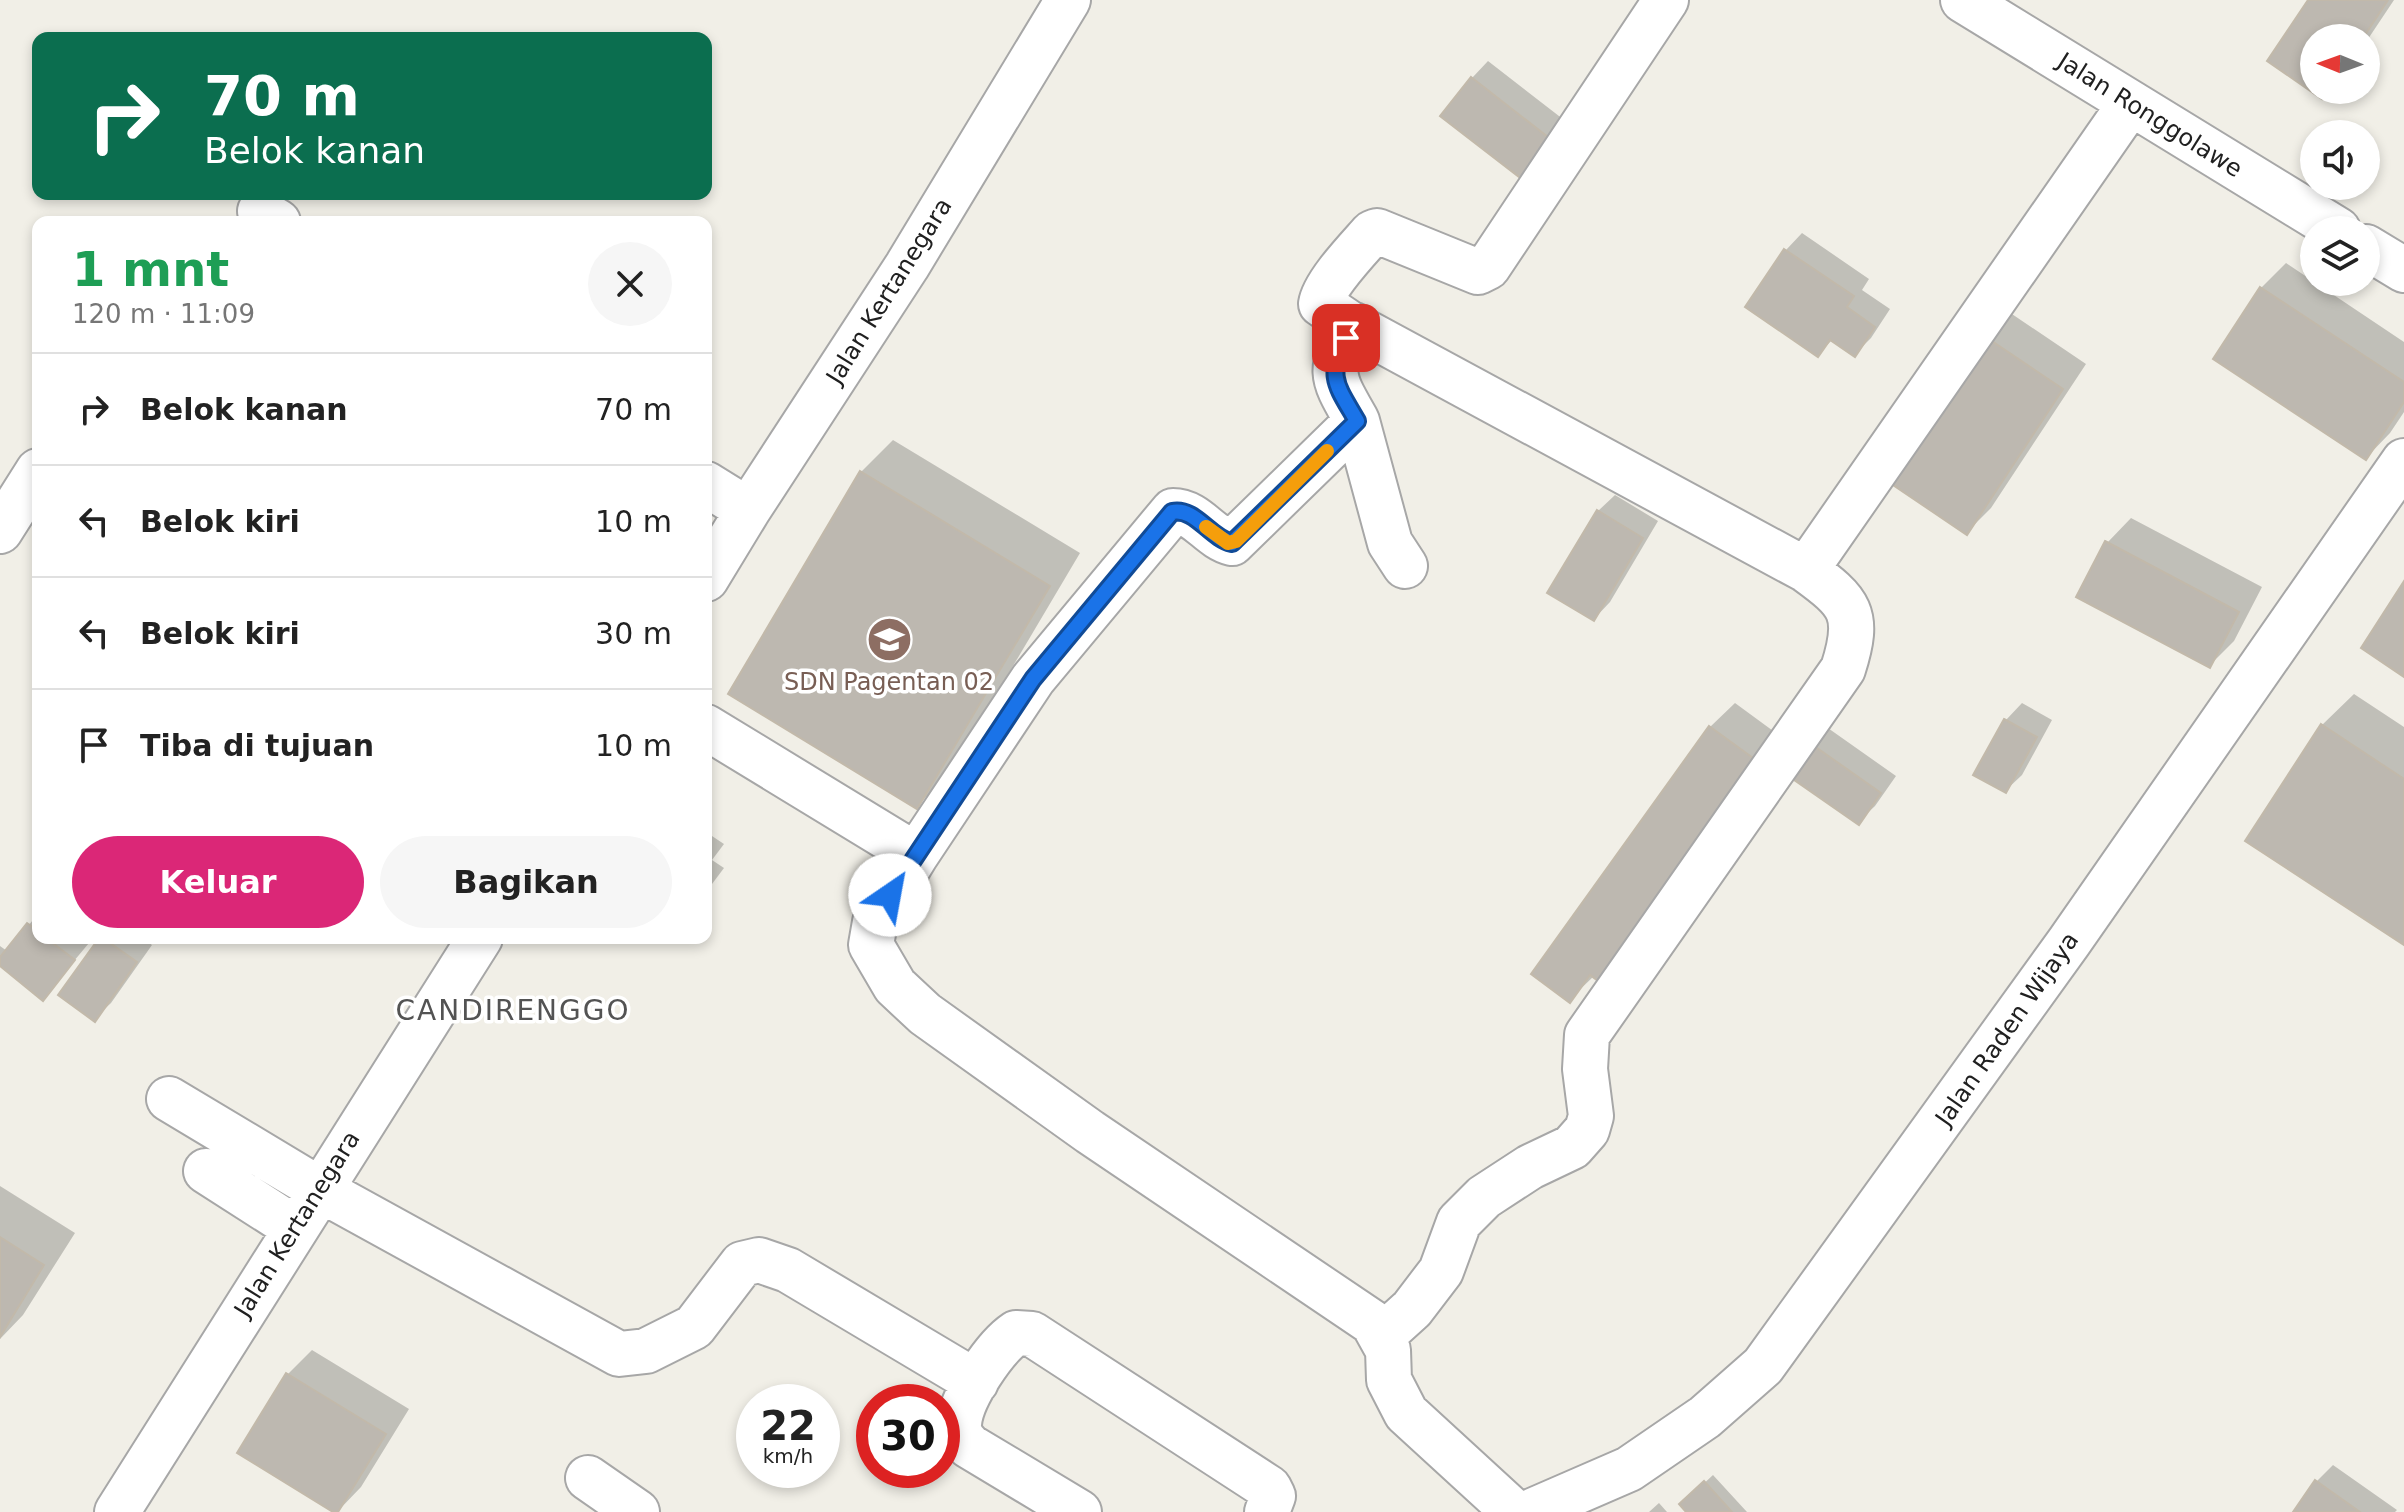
<!DOCTYPE html>
<html lang="id">
<meta charset="utf-8">
<style>
:root{--surface:#fff;--page:#f6f6f6;--text:#222;--muted:#767676;--line:#e0e0e0;--accent:#db2777}
body{margin:0;font-family:"DejaVu Sans",sans-serif;background:var(--page);color:var(--text);height:100vh;display:flex;flex-direction:column;font-size:30px;white-space:nowrap}
*{box-sizing:border-box;margin:0}
p{font-size:26px;color:var(--muted)}
.icon{flex:none;width:44px;height:44px;fill:none;stroke:currentColor;stroke-width:2;stroke-linecap:round;stroke-linejoin:round}
.map{position:relative;flex:1;overflow:hidden}
.sheet{position:absolute;left:32px;top:216px;width:680px;height:728px;display:flex;flex-direction:column;background:var(--surface);border-radius:16px;box-shadow:0 4px 12px #0003}
.sheet>*{flex:none}
.top-card{position:absolute;left:32px;top:32px;width:680px;height:168px;border-radius:16px;box-shadow:0 4px 12px #0003;background:#0b6e4f;color:#fff;overflow:hidden}
.needle{width:52px;rotate:271deg}
.controls{position:absolute;left:2300px;top:24px;display:grid;gap:16px}
.controls a{display:grid;place-items:center;width:80px;height:80px;border-radius:50%;background:var(--surface);box-shadow:0 4px 12px #0003;font-size:40px}
.speed{position:absolute;left:736px;top:1384px;display:flex;gap:16px;font-size:40px;font-weight:700;text-align:center}
.speed>*{display:grid;place-content:center;width:104px;height:104px;border-radius:50%;background:var(--surface);box-shadow:0 4px 12px #0003;line-height:1}
.speed small{font-size:20px;font-weight:400}
.speed .limit{border:12px solid #d22;background:#fff;color:#111}
.pin{position:absolute;display:grid;place-items:center;width:68px;height:68px;color:#fff;margin:-34px;border-radius:16px;box-shadow:0 4px 12px #0006}
.me{position:absolute;width:88px;margin:-44px;rotate:33deg;stroke-linejoin:round;filter:drop-shadow(0 0 6px #0008)}
.turn{display:flex;align-items:center;gap:28px;height:168px;padding:0 40px;font-size:36px}
.turn .icon{width:104px;height:104px;stroke-width:2.5}
.turn b{display:block;font-size:56px;line-height:68px}
.round{display:grid;place-items:center;flex:none;width:84px;height:84px;border-radius:42px;background:var(--page)}
.overview{display:flex;align-items:center;justify-content:space-between;height:136px;padding:0 40px}
h1{font-size:48px;font-weight:700;line-height:60px;color:#1e9e55}
.cta{display:flex;gap:16px;margin-top:auto;padding:16px 40px}
.cta a{flex:1;height:92px;border-radius:48px;background:var(--accent);color:#fff;font-size:32px;font-weight:700;line-height:92px;text-align:center}
.cta a+a{background:var(--page);color:var(--text)}
ul{padding:0;list-style:none}
li{display:flex;align-items:center;gap:24px;height:112px;padding:0 40px;border-top:2px solid var(--line)}
li div{flex:1}
li b{display:block;font-size:30px}
li em{font-style:normal}
.map>svg:first-child{display:block}
</style>
<div class="map">
<svg width="2404" height="1512" viewBox="0 0 2404 1512">
<rect width="100%" height="100%" fill="#f1efe7"/>
<path fill="#0003" d="M2310 0H2394L2366 42V38H2314V90H2328L2322 96 2269 60Z
M1488 61 1568 123 1539 161 1472 78Z
M1802 233 1869 279 1862 290 1890 309 1871 338 1855 354 1833 339 1818 354 1748 306 1786 250Z
M2286 263 2404 342V412L2390 433 2366 458 2261 288Z
M2006 310 2086 364 1991 508 1966 533 1886 479Z
M893 440 1080 553 949 774 917 806 861 472Z
M1615 495 1658 521 1610 602 1594 619 1598 511Z
M2131 518 2262 587 2234 641 2210 665 2107 543Z
M2354 694 2404 727V943L2322 725Z
M1735 703 1787 741 1594 976 1569 1000 1710 727Z
M2022 703 2052 720 2022 775 2005 791 1976 775 2006 720Z
M1818 721 1896 776 1875 806 1858 822 1780 768Z
M706 832 724 844 712 860 724 868 706 892Z
M38 914V938H83L89 943 43 998 0 965V946L7 951Z
M102 938H142L152 945 111 1003 94 1019Z
M0 1186 75 1233 23 1315 0 1339Z
M312 1350 409 1409 361 1487 337 1512 288 1374Z
M2333 1465 2397 1510 2395 1512H2295L2316 1482Z
M1713 1475 1747 1512H1689L1682 1504Z
M1659 1503 1667 1512H1649Z"/>
<path fill="#bdb8b0" stroke="#c2b9aa" stroke-width="2" d="M2308 0H2388L2363 38H2314V90H2328L2322 99 2267 61Z
M1471 77 1553 141 1523 180 1440 116Z
M1784 249 1854 296 1847 307 1875 327 1855 357 1830 340 1818 357 1745 307Z
M2260 287 2404 382V402L2366 460 2213 359Z
M1980 333 2063 389 1967 535 1884 479Z
M860 471 1050 586 917 809 728 694Z
M1597 510 1643 538 1594 621 1547 593Z
M2105 541 2239 612 2210 668 2076 597Z
M2404 581V677L2361 648Z
M2004 719 2037 737 2006 793 1973 775Z
M2321 724 2404 779V945L2245 841Z
M1709 726 1764 766 1606 987 1590 975 1570 1003 1531 974Z
M1800 736 1881 793 1859 825 1777 768Z
M27 923 38 931V938H46L75 960 43 1001 0 966V957Z
M99 938H103L137 962 95 1022 58 995Z
M0 1237 44 1265 0 1337Z
M286 1373 386 1434 338 1512H333L237 1453Z
M2315 1480 2360 1512H2293Z
M1704 1481 1732 1512H1686L1679 1504Z"/>
<g fill="none" stroke-linecap="round" stroke-linejoin="round">
<defs>
<path id="minor" d="M1666 0 1488 267 1478 272 1377 231 1372 233C1358 249 1324 284 1321 304L1349 323 1806 570 2130 104
M1963 0 2338 230
M260 211 278 222
M2366 247 2404 270
M1354 325C1326 371 1332 377 1357 421
M706 484 748 510
M0 531 38 471
M706 579 748 510 907 266 1068 0
M706 727 916 855 875 922 871 945 895 986 925 1014 1090 1132 1373 1323 1388 1350 1389 1380 1406 1413 1514 1512
M916 855 1033 679 1173 511C1197 511 1210 538 1232 543L1357 421 1390 543 1405 566
M169 1099 319 1189 619 1354 646 1351 694 1327 742 1264 759 1260 788 1270 976 1382
M206 1171 295 1228
M1381 1337 1412 1309 1441 1271 1459 1222 1484 1197 1530 1167 1572 1147 1587 1130 1591 1116 1585 1069 1587 1035 1843 669C1861 613 1850 602 1806 570
M588 1478 637 1512
M117 1512 480 938
M1079 1512 969 1446C963 1439 958 1434 959 1424 961 1397 995 1347 1016 1333L1032 1334 1269 1488 1273 1496 1267 1512
M1530 1512 1629 1469 1705 1417 1763 1366 2069 942 2404 461"/>
</defs>
<use href="#minor" stroke="#a7a7a7" stroke-width="48"/>
<use href="#minor" stroke="#fff" stroke-width="44"/>
</g>
<g fill="none" stroke-linecap="round" stroke-linejoin="round">
<defs>
<path id="route" d="M890 895 1033 679 1172 512C1195 507 1210 538 1232 543L1357 421C1337 386 1326 377 1346 338"/>
</defs>
<use href="#route" stroke="#114b97" stroke-width="20"/>
<use href="#route" stroke="#1a73e8" stroke-width="14"/>
<path stroke="#f59e0b" stroke-width="14" d="M1206 527 1228 543 1236 541 1327 451"/>
</g>
<defs>
<symbol id="school-disc" viewBox="-11 -11 22 22"><circle r="9.5" fill="#8d6e63" stroke="#fff"/><path d="M0-5L7-2L0 1L-7-2ZM-4 1L0 2.5L4 1V4Q0 6-4 4Z" fill="#fff"/></symbol>
</defs>
<g fill-rule="evenodd">
<use href="#school-disc" x="864" y="614" width="51" height="51"/>
</g>
<g text-anchor="middle" dominant-baseline="central" stroke-width="7" stroke-linejoin="round" paint-order="stroke">
<g font-size="24" fill="#202020" stroke="#fff">
<text transform="translate(2150 115) rotate(32)">Jalan Ronggolawe</text>
<text transform="translate(889 291) rotate(-58)">Jalan Kertanegara</text>
<text transform="translate(2007 1029) rotate(-55)">Jalan Raden Wijaya</text>
<text transform="translate(297 1224) rotate(-58)">Jalan Kertanegara</text>
</g>
<g font-size="24" fill="#785e54" stroke="#fff">
<text x="889" y="682">SDN Pagentan 02</text>
</g>
<g font-size="28" letter-spacing="2" fill="#535353" stroke="#fff">
<text x="513" y="1010">CANDIRENGGO</text>
</g>
</g>
</svg>
<div class="controls">
<a><svg class="needle" viewBox="-14 -14 28 28"><path d="M0-13l5 13h-10z" fill="#e53935"/><path d="M0 13l5-13h-10z" fill="#767676"/></svg></a>
<a><svg class="icon" aria-label="sound" viewBox="0 0 24 24"><path d="M4 9h4l5-4v14l-5-4H4zM17 9q2 3 0 6"/></svg></a>
<a><svg class="icon" aria-label="layers" viewBox="0 0 24 24"><path d="M12 4l9 5-9 5-9-5zM3 14l9 5 9-5"/></svg></a>
</div>
<div class="speed"><div>22<small>km/h</small></div><div class="limit">30</div></div>
<div class="pin" style="left:1346px;top:338px;background:#d93025"><svg class="icon" aria-label="arrive" viewBox="0 0 24 24"><path d="M6 21V4h12l-3 4 3 4H6"/></svg></div>
<svg class="me" style="left:890px;top:895px" viewBox="-20 -20 40 40"><circle r="19" fill="#fff"/><path d="M0-13L10 11 0 6-10 11z" fill="#1a73e8"/></svg>
<div class="top-card">
<div class="turn"><svg class="icon" aria-label="right" viewBox="0 0 24 24"><path d="M7 20v-9h11M14 6l5 5-5 5"/></svg><div><b>70 m</b>Belok kanan</div></div>
</div>
<section class="sheet">
<div class="overview"><div><h1>1 mnt</h1><p>120 m · 11:09</p></div><a class="round"><svg class="icon" aria-label="close" viewBox="0 0 24 24"><path d="M6 6l12 12M18 6L6 18"/></svg></a></div>
<ul>
<li><svg class="icon" aria-label="right" viewBox="0 0 24 24"><path d="M7 20v-9h11M14 6l5 5-5 5"/></svg><div><b>Belok kanan</b></div><em>70 m</em></li>
<li><svg class="icon" aria-label="left" viewBox="0 0 24 24"><path d="M17 20v-9H6M10 6l-5 5 5 5"/></svg><div><b>Belok kiri</b></div><em>10 m</em></li>
<li><svg class="icon" aria-label="left" viewBox="0 0 24 24"><path d="M17 20v-9H6M10 6l-5 5 5 5"/></svg><div><b>Belok kiri</b></div><em>30 m</em></li>
<li><svg class="icon" aria-label="arrive" viewBox="0 0 24 24"><path d="M6 21V4h12l-3 4 3 4H6"/></svg><div><b>Tiba di tujuan</b></div><em>10 m</em></li>
</ul>
<div class="cta"><a>Keluar</a><a>Bagikan</a></div>
</section>
</div>
